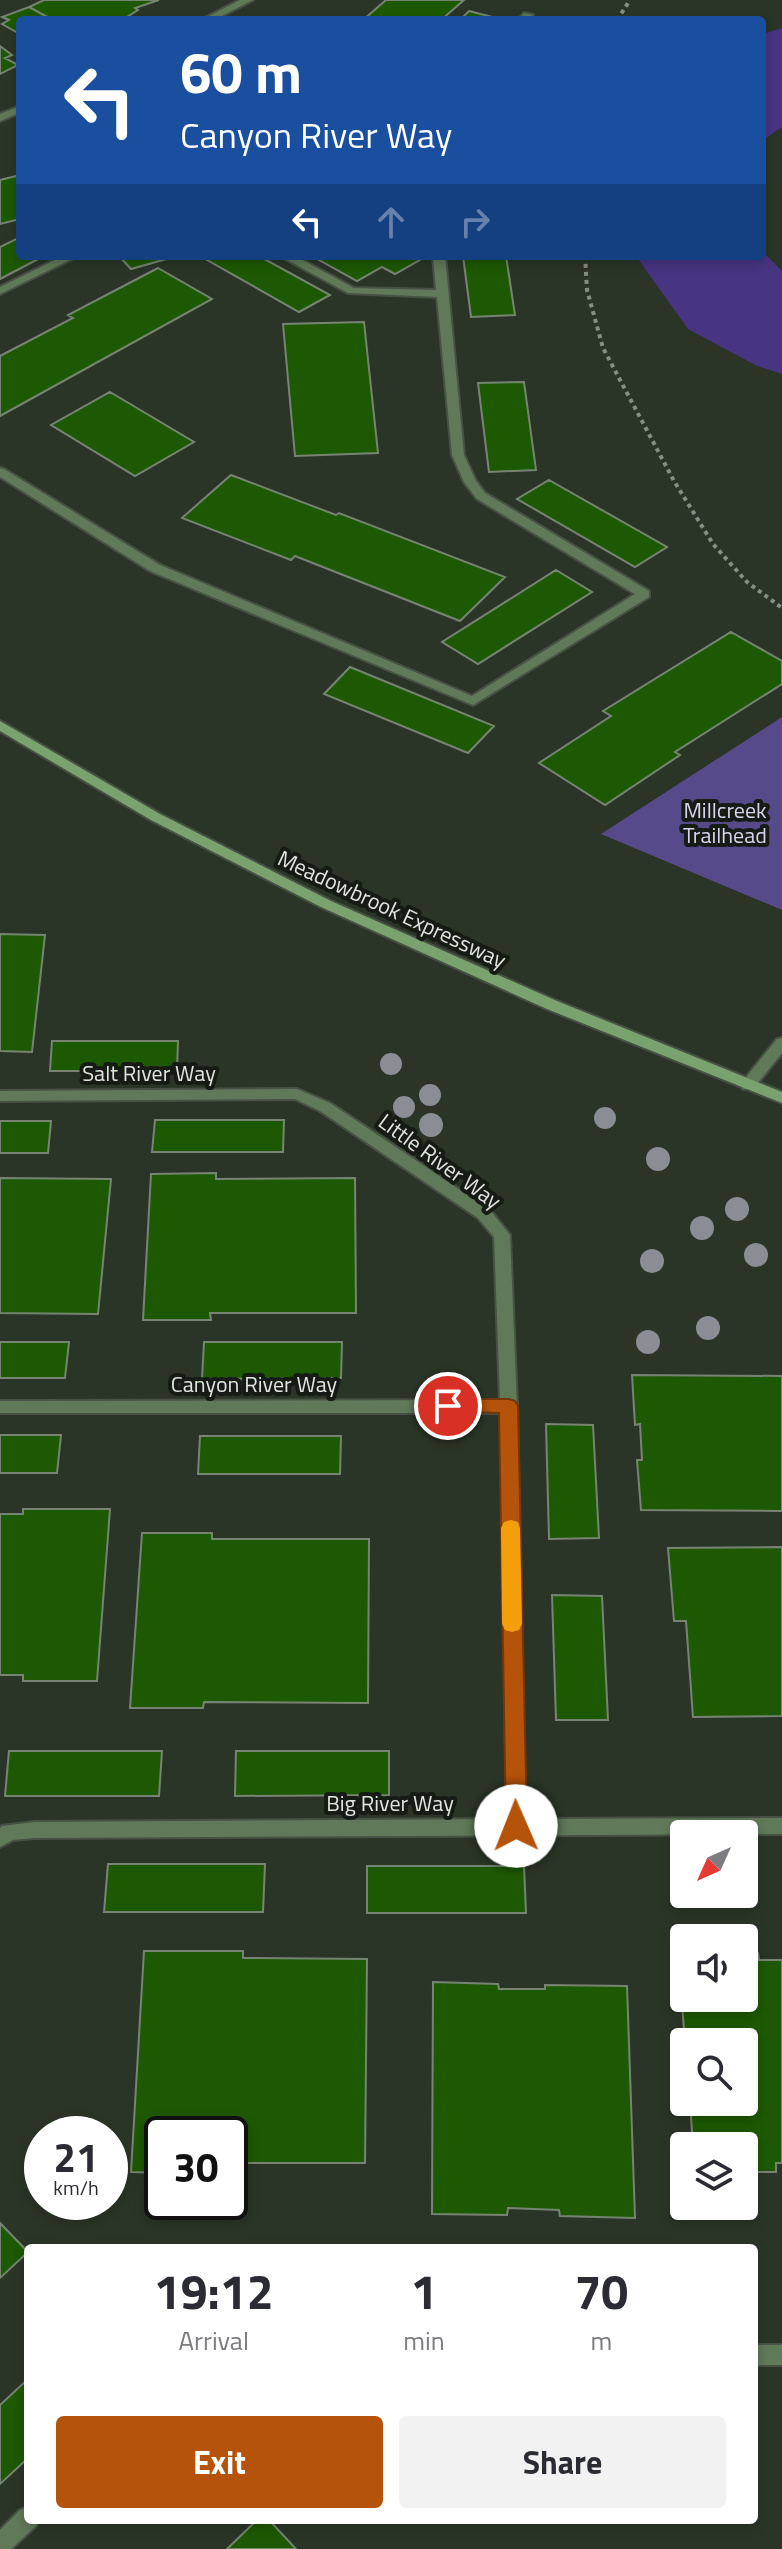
<!DOCTYPE html>
<style>
:root{--surface:#fff;--page:#f2f2f3;--text:#2b2b33;--muted:#7c7c81;--accent:#b45309}
body{margin:0;font-family:"Titillium Web",sans-serif;background:var(--page);color:var(--text);height:100vh;display:flex;flex-direction:column;font-size:30px;white-space:nowrap}
*{box-sizing:border-box;margin:0}
p{font-size:26px;color:var(--muted)}
.icon{flex:none;width:44px;height:44px;fill:none;stroke:currentColor;stroke-width:2;stroke-linecap:round;stroke-linejoin:round}
.map{position:relative;flex:1;overflow:hidden}
.sheet{position:absolute;left:24px;top:2244px;width:734px;height:280px;display:flex;flex-direction:column;background:var(--surface);border-radius:8px;box-shadow:0 4px 12px #0003}
.sheet>*{flex:none}
.banner{position:absolute;left:16px;top:16px;width:750px;height:244px;border-radius:8px;box-shadow:0 4px 12px #0003;background:#1a4fa0;color:#fff;overflow:hidden}
.needle{width:52px;rotate:225deg}
.controls{position:absolute;left:670px;top:1820px;display:grid;gap:16px}
.controls a{display:grid;place-items:center;width:88px;height:88px;border-radius:8px;background:var(--surface);box-shadow:0 4px 12px #0003;font-size:40px}
.speed{position:absolute;left:24px;top:2116px;display:flex;gap:16px;font-size:40px;font-weight:700;text-align:center}
.speed>*{display:grid;place-content:center;width:104px;height:104px;border-radius:50%;background:var(--surface);box-shadow:0 4px 12px #0003;line-height:1}
.speed small{font-size:20px;font-weight:400}
.speed .limit{border:4px solid #111;border-radius:12px;background:#fff;color:#111}
.pin{position:absolute;display:grid;place-items:center;width:68px;height:68px;color:#fff;margin:-34px;border:4px solid #fff;border-radius:50%;box-shadow:0 2px 8px #0007}
.me{position:absolute;width:88px;margin:-44px;rotate:359deg;stroke-linejoin:round;filter:drop-shadow(0 0 6px #0008)}
.turn{display:flex;align-items:center;gap:28px;height:168px;padding:0 32px;font-size:36px}
.turn .icon{width:104px;height:104px;stroke-width:2.5}
.turn b{display:block;font-size:56px;line-height:68px}
.lanes{display:flex;align-items:center;height:76px;padding:0 32px;background:#0003;justify-content:center;gap:40px;direction:ltr}
.lanes .off{opacity:.35}
.eta{display:flex;justify-content:space-evenly;align-items:center;height:136px;text-align:center}
.eta b{font-size:48px;font-weight:700;line-height:56px}
.cta{display:flex;gap:16px;margin-top:auto;padding:16px 32px}
.cta a{flex:1;height:92px;border-radius:8px;background:var(--accent);color:#fff;font-size:32px;font-weight:700;line-height:92px;text-align:center}
.cta a+a{background:var(--page);color:var(--text)}
.map>svg:first-child{display:block}
</style>
<div class="map">
<svg width="782" height="2549" viewBox="0 0 782 2549">
<rect width="100%" height="100%" fill="#2a3527"/>
<path fill="#574a8b" d="M782 717V910L601 834Z"/>
<path fill="#473483" d="M782 28V127L762 141V34Z
M762 251 782 271V374L757 366 688 329 636 256H762Z"/>
<path fill="#1d5902" stroke="#778474" stroke-width="2" d="M44 0H159L135 8 138 10 125 18 110 20H53L29 7Z
M386 0H464L441 20H363Z
M29 7 53 20H20V34L2 24 9 20 2 17Z
M469 11 504 20H460Z
M0 46 12 55 5 58 18 65 0 74Z
M20 175V219L0 224V180Z
M20 237V256H44L0 279V247Z
M119 256H177L131 269Z
M200 256H259L330 295 299 312Z
M312 256H423L425 257 395 274 382 267 357 281Z
M463 256H506L515 315 471 317Z
M158 268 212 299 0 416V356L73 318 68 315Z
M364 322 378 453 295 456 283 324Z
M524 382 536 470 489 472 478 383Z
M110 392 194 442 135 476 51 425Z
M231 475 336 515 339 513 505 577 460 621 295 556 291 560 182 518Z
M549 480 667 547 635 567 517 499Z
M556 570 592 592 478 664 442 642Z
M731 632 782 661V684L675 752 680 755 605 805 539 763 611 716 603 711Z
M350 667 494 726 468 753 324 694Z
M0 934 45 935 32 1052 0 1051Z
M52 1041H178L177 1071H50Z
M155 1120H284L283 1152H152Z
M0 1121H51L48 1153H0Z
M216 1173V1179L355 1178 356 1313H210L211 1320H143L151 1174Z
M0 1178 111 1179 98 1314 0 1313Z
M0 1342H69L65 1378H0Z
M204 1342H342L341 1378 202 1379Z
M632 1375 782 1376V1511L641 1510 637 1460H642L640 1424 635 1425Z
M546 1424 593 1425 599 1538 549 1539Z
M0 1435H61L57 1473H0Z
M200 1436H341L340 1474H198Z
M23 1509H110L97 1681H23V1675H0V1514H23Z
M142 1533H212V1539H369L368 1703 204 1702 203 1708H130Z
M782 1547V1716L693 1717 686 1621H674L668 1548Z
M552 1595 602 1596 608 1720H556Z
M9 1751H162L159 1796H5Z
M236 1751H389V1795L235 1796Z
M108 1864H265L263 1912H104Z
M367 1866H524L526 1913H367Z
M144 1951H243V1958L367 1959 365 2163H234V2173H230V2134H162V2173L131 2172Z
M678 1953H684V1998H744V1953H758L759 1960H782V2163H776V2172H744V2146H693L690 2102H744V2042H685Z
M433 1982 498 1984 499 1989H545V1985L627 1986 635 2218 560 2216 559 2210 508 2208 507 2215 432 2214Z
M0 2223 28 2252 0 2278Z
M28 2379V2458L0 2484V2405Z
M257 2520H269L296 2549H227Z"/>
<g fill="none" stroke-linecap="round" stroke-linejoin="round">
<defs>
<path id="service" d="M524 13 533 15 529 20H518Z
M63 256H78L0 294V287Z
M280 256H295L354 288 436 290 433 256H445L464 455 476 481 485 493 649 591V597L473 705 150 571 0 477V468L4 469 160 565 472 696 635 594 477 499 464 482 452 455 437 297 348 293Z
M782 1038V1053L753 1089H743L740 1085 743 1081 777 1039Z"/>
<path id="minor" d="M240 0H253L214 20H201Z
M20 106V113L0 121V114Z
M297 1089 330 1103 490 1210 510 1235 517 1406 525 1819 782 1818V1834L34 1838 13 1840 0 1847V1828L2 1826 34 1822 507 1819 501 1413H0V1401L500 1400 494 1237 478 1218 320 1111 295 1099 0 1101V1091Z
M754 2345H782V2365H754Z
M28 2507V2520H38L36 2526 11 2549H0V2530L20 2510Z"/>
<path id="secondary" d="M0 721 160 814 331 901 557 1001 782 1092V1103L547 1009 321 907 151 820 0 731Z"/>
</defs>
<use href="#service" stroke="#475144" stroke-width="4"/>
<use href="#minor" stroke="#475144" stroke-width="4"/>
<use href="#secondary" stroke="#475144" stroke-width="4"/>
<path stroke="#858e82" stroke-width="4" stroke-dasharray="4 4" stroke-linecap="butt" d="M617 20 630 0
M585 256 587 290 603 348 674 481 713 544 747 582 782 608"/>
<use href="#service" fill="#607959" fill-rule="evenodd"/>
<use href="#minor" fill="#607959" fill-rule="evenodd"/>
<use href="#secondary" fill="#79a26e" fill-rule="evenodd"/>
</g>
<g fill="#8a8d93">
<circle cx="391" cy="1064" r="11"/>
<circle cx="430" cy="1095" r="11"/>
<circle cx="404" cy="1107" r="11"/>
<circle cx="605" cy="1118" r="11"/>
<circle cx="431" cy="1125" r="12"/>
<circle cx="658" cy="1159" r="12"/>
<circle cx="737" cy="1209" r="12"/>
<circle cx="702" cy="1228" r="12"/>
<circle cx="756" cy="1255" r="12"/>
<circle cx="652" cy="1261" r="12"/>
<circle cx="708" cy="1328" r="12"/>
<circle cx="648" cy="1342" r="12"/>
</g>
<path fill="#b45309" stroke="#753606" stroke-width="2" d="M448 1399H509L515 1401 518 1406 527 1826 524 1833 516 1835 509 1833 506 1826 499 1413 441 1411 439 1406 441 1401Z"/>
<path fill="#f59e0b" d="M511 1520 518 1522 520 1528 522 1624 519 1630 512 1632 505 1630 502 1624 501 1528 504 1522Z"/>
<g text-anchor="middle" dominant-baseline="central" stroke-width="8" stroke-linejoin="round" paint-order="stroke">
<g font-size="22" fill="#d8d5ec" stroke="#161b15">
<text x="725" y="810">Millcreek<tspan x="725" dy="25">Trailhead</tspan></text>
</g>
<g font-size="22" fill="#dfe6dd" stroke="#161b15">
<text transform="translate(392 909) rotate(25)">Meadowbrook Expressway</text>
<text x="149" y="1073">Salt River Way</text>
<text transform="translate(440 1161) rotate(36)">Little River Way</text>
<text x="254" y="1384">Canyon River Way</text>
<text x="390" y="1803">Big River Way</text>
</g>
</g>
</svg>
<div class="controls">
<a><svg class="needle" viewBox="-14 -14 28 28"><path d="M0-13l5 13h-10z" fill="#e53935"/><path d="M0 13l5-13h-10z" fill="#7c7c81"/></svg></a>
<a><svg class="icon" aria-label="sound" viewBox="0 0 24 24"><path d="M4 9h4l5-4v14l-5-4H4zM17 9q2 3 0 6"/></svg></a>
<a><svg class="icon" aria-label="search" viewBox="0 0 24 24"><circle cx="10" cy="10" r="6"/><path d="M15 15l6 6"/></svg></a>
<a><svg class="icon" aria-label="layers" viewBox="0 0 24 24"><path d="M12 4l9 5-9 5-9-5zM3 14l9 5 9-5"/></svg></a>
</div>
<div class="speed"><div>21<small>km/h</small></div><div class="limit">30</div></div>
<div class="pin" style="left:448px;top:1406px;background:#d93025"><svg class="icon" aria-label="arrive" viewBox="0 0 24 24"><path d="M6 21V4h12l-3 4 3 4H6"/></svg></div>
<svg class="me" style="left:516px;top:1826px" viewBox="-20 -20 40 40"><circle r="19" fill="#fff"/><path d="M0-13L10 11 0 6-10 11z" fill="#b45309"/></svg>
<div class="banner">
<div class="turn"><svg class="icon" aria-label="left" viewBox="0 0 24 24"><path d="M17 20v-9H6M10 6l-5 5 5 5"/></svg><div><b>60 m</b>Canyon River Way</div></div>
<div class="lanes"><svg class="icon" aria-label="left" viewBox="0 0 24 24"><path d="M17 20v-9H6M10 6l-5 5 5 5"/></svg><svg class="icon off" aria-label="ahead" viewBox="0 0 24 24"><path d="M12 20V5M6 11l6-6 6 6"/></svg><svg class="icon off" aria-label="right" viewBox="0 0 24 24"><path d="M7 20v-9h11M14 6l5 5-5 5"/></svg></div>
</div>
<section class="sheet">
<div class="eta">
<div><b>19:12</b><p>Arrival</p></div>
<div><b>1</b><p>min</p></div>
<div><b>70</b><p>m</p></div>
</div>
<div class="cta"><a>Exit</a><a>Share</a></div>
</section>
</div>
